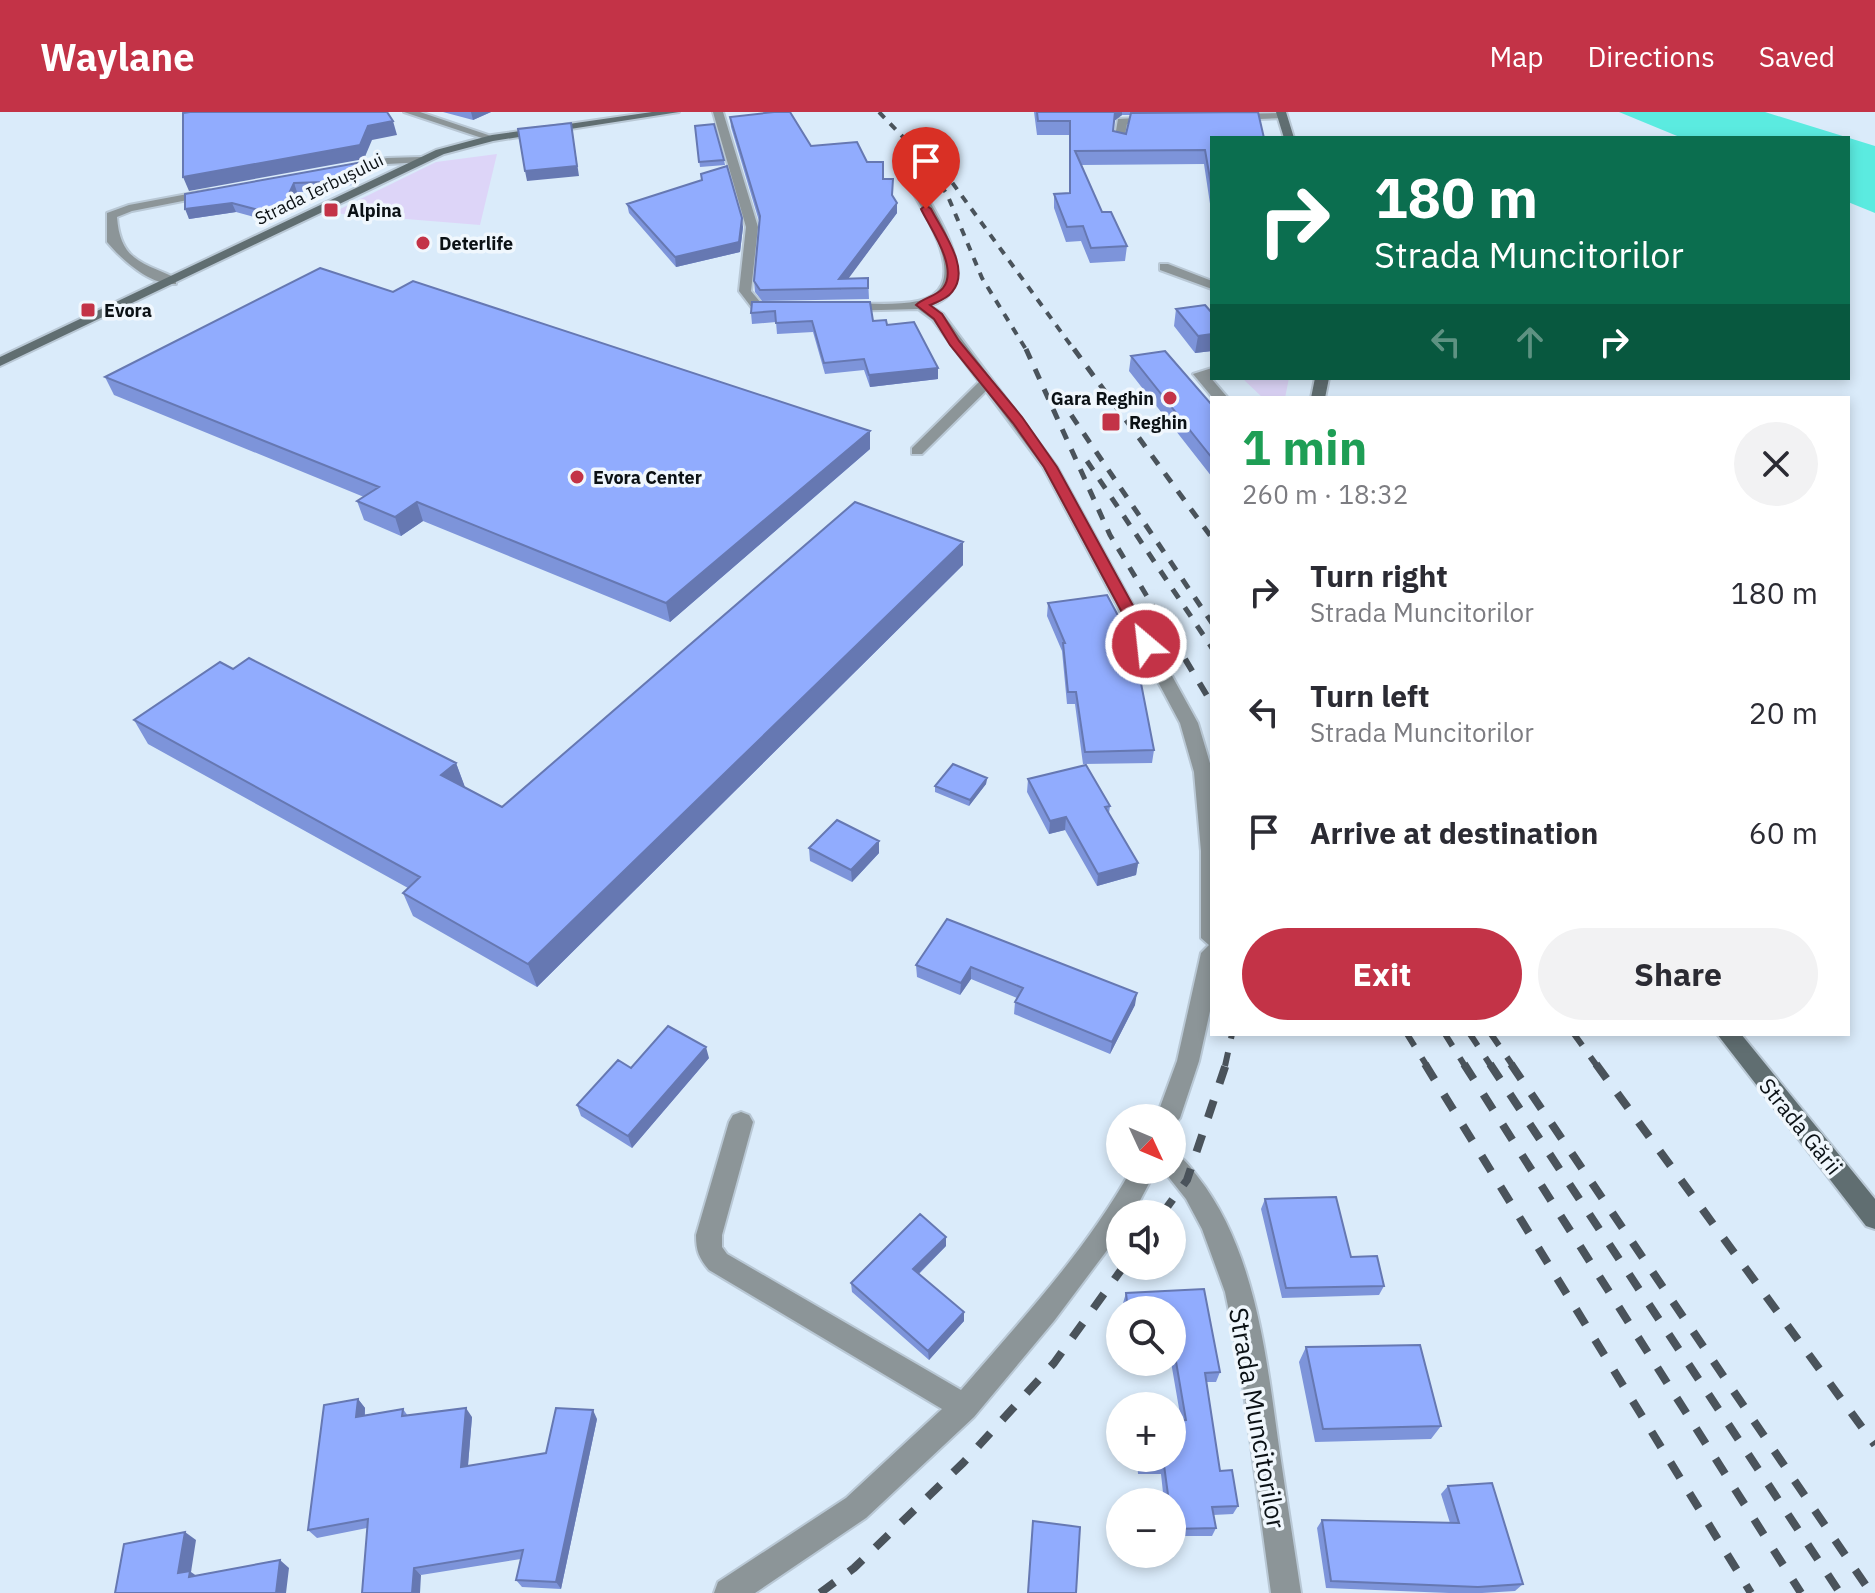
<!DOCTYPE html>
<meta charset="utf-8">
<style>
:root{--surface:#fff;--page:#f2f2f3;--text:#2b2b33;--muted:#7c7c81;--accent:#c33347}
body{margin:0;font-family:"IBM Plex Sans",sans-serif;background:var(--page);color:var(--text);height:100vh;display:flex;flex-direction:column;font-size:30px;white-space:nowrap}
*{box-sizing:border-box;margin:0}
p{font-size:26px;color:var(--muted)}
.icon{flex:none;width:44px;height:44px;fill:none;stroke:currentColor;stroke-width:2;stroke-linecap:round;stroke-linejoin:round}
.map{position:relative;flex:1;overflow:hidden}
.panel{position:absolute;left:1210px;top:284px;width:640px;height:640px;display:flex;flex-direction:column;background:var(--surface);border-radius:0px;box-shadow:0 4px 12px #0003}
.panel>*{flex:none}
.top-card{position:absolute;left:1210px;top:24px;width:640px;height:244px;border-radius:0px;box-shadow:0 4px 12px #0003;background:#0b6e4f;color:#fff;overflow:hidden}
.needle{width:52px;rotate:134deg}
.buttons{position:absolute;left:1106px;top:992px;display:grid;gap:16px}
.buttons a{display:grid;place-items:center;width:80px;height:80px;border-radius:50%;background:var(--surface);box-shadow:0 4px 12px #0003;font-size:40px}
.pin{position:absolute;display:grid;place-items:center;width:68px;height:68px;color:#fff;margin:-82px -34px;border-radius:50% 50% 50% 0;rotate:-45deg;box-shadow:0 0 8px #0007}
.pin .icon{rotate:45deg}
.me{position:absolute;width:88px;margin:-44px;rotate:332deg;stroke-linejoin:round;filter:drop-shadow(0 0 6px #0008)}
.turn{display:flex;align-items:center;gap:28px;height:168px;padding:0 32px;font-size:36px}
.turn .icon{width:104px;height:104px;stroke-width:2.5}
.turn b{display:block;font-size:56px;line-height:68px}
.lanes{display:flex;align-items:center;height:76px;padding:0 32px;background:#0003;justify-content:center;gap:40px;direction:ltr}
.lanes .off{opacity:.35}
.round{display:grid;place-items:center;flex:none;width:84px;height:84px;border-radius:42px;background:var(--page)}
.overview{display:flex;align-items:center;justify-content:space-between;height:136px;padding:0 32px}
h1{font-size:48px;font-weight:700;line-height:60px;color:#1e9e55}
.button{display:flex;gap:16px;margin-top:auto;padding:16px 32px}
.button a{flex:1;height:92px;border-radius:48px;background:var(--accent);color:#fff;font-size:32px;font-weight:700;line-height:92px;text-align:center}
.button a+a{background:var(--page);color:var(--text)}
ul{padding:0;list-style:none}
li{display:flex;align-items:center;gap:24px;height:120px;padding:0 32px}
li div{flex:1}
li b{display:block;font-size:30px}
li em{font-style:normal}
header{display:flex;align-items:center;gap:48px;box-sizing:border-box;height:112px;padding:0 40px;background:var(--accent);color:#fff}
header strong{font-size:38px}
nav{display:flex;gap:44px;margin-inline-start:auto;font-size:28px}
.map>svg:first-child{display:block}
</style>
<header>
<strong>Waylane</strong>
<nav><a>Map</a><a>Directions</a><a>Saved</a></nav>
</header>
<div class="map">
<svg width="1875" height="1481" viewBox="0 0 1875 1481">
<rect width="100%" height="100%" fill="#daebfa"/>
<path fill="#ddd5f8" d="M497 42 480 113 332 101 436 50Z
M1242 266H1289L1285 286H1263Z"/>
<path fill="#5bebe0" d="M1619 0H1765L1875 34V101L1848 90V26H1682Z"/>
<g fill="none" stroke-linecap="round" stroke-linejoin="round">
<defs>
<path id="service" d="M404 0H420L497 26 488 28Z
M1282 1 1286 2V6L1234 8 1229 5 1234 2Z
M1154 5 1159 8 1158 10 1127 12 1123 33 1114 31 1118 7Z
M421 45 426 48 425 50 387 52 331 62 325 59 387 46Z
M209 78 215 81 213 83 132 99 117 105C120 148 141 150 176 166V172C151 174 122 148 107 130V101L129 93Z
M1160 152H1168L1212 169V177L1160 158Z
M1212 256 1210 265 1228 286H1213L1193 262Z
M986 267 991 268V274L922 342H912V336L981 268Z"/>
<path id="minor" d="M713 0H723L758 115 751 179 761 191 780 194V200L752 196 739 179 746 115Z
M913 67 919 70C936 103 988 175 930 194L943 202 1057 355 1198 611 1212 658V890L1199 949 1180 1006 1172 1015V1006H1156L1177 949 1201 841 1209 833 1201 826V739L1194 660 1180 611 1043 355 933 208 918 197 843 199 837 195 843 191C867 191 894 194 918 189 976 177 923 100 907 70Z
M741 1000 749 1003 753 1010 722 1123V1135L727 1142 961 1278C1021 1208 1086 1139 1131 1058H1156L1133 1102H1120V1121L1054 1209 974 1305 866 1406 755 1481H714L718 1470 846 1386 942 1297 709 1158C699 1146 696 1139 696 1123L729 1010 733 1003Z
M1172 1040C1184 1045 1190 1055 1198 1065 1257 1140 1267 1251 1280 1342 1287 1389 1294 1435 1301 1481H1271L1240 1252 1225 1180 1202 1117 1186 1087 1163 1058H1172Z"/>
<path id="secondary" d="M652 0H679L493 29 444 42 0 254V245L436 38 492 23Z
M1276 0H1286L1294 26H1284Z
M1315 266H1329L1325 286H1311Z
M1717 922H1741L1875 1087V1117L1866 1114Z"/>
</defs>
<use href="#service" stroke="#b9c8d5" stroke-width="4"/>
<use href="#minor" stroke="#b9c8d5" stroke-width="4"/>
<use href="#secondary" stroke="#b9c8d5" stroke-width="4"/>
<use href="#service" fill="#8c9598" fill-rule="evenodd"/>
<use href="#minor" fill="#8c9598" fill-rule="evenodd"/>
<use href="#secondary" fill="#606e71" fill-rule="evenodd"/>
<path stroke="#4a535b" stroke-width="4" stroke-dasharray="8 8" stroke-linecap="butt" d="M879 0 905 27 947 82 982 166 1027 239
M943 58 1075 239"/>
<path stroke="#4a535b" stroke-width="5" stroke-dasharray="11 11" stroke-linecap="butt" d="M1026 237 1110 423 1186 549
M1074 237 1212 426
M1059 285 1212 511
M1087 349 1212 536"/>
<path stroke="#4a535b" stroke-width="6" stroke-dasharray="14 14" stroke-linecap="butt" d="M1185 547 1212 592
M1407 922 1427 954
M1445 922 1465 954
M1470 922 1491 954
M1491 922 1513 954
M1574 922 1597 954
M1225 954 1232 922"/>
<path stroke="#4a535b" stroke-width="8" stroke-dasharray="18 18" stroke-linecap="butt" d="M1425 952 1751 1481
M1464 952 1801 1481
M1490 952 1840 1481
M1511 952 1871 1481
M1596 952 1875 1333
M1162 1102 1187 1068 1226 952
M820 1481 854 1456 963 1351 1054 1251 1124 1154"/>
</g>
<path fill="#7d94da" fill-rule="evenodd" d="M443 0H491L473 8Z
M1034 0H1258L1212 26V105L1204 52 1081 53 1102 100 1127 134 1125 149 1090 151 1081 129 1066 130 1054 96V82L1069 81V23H1037ZM1122 3H1130L1126 22 1113 19 1114 9Z
M730 5 811 34 867 50 883 67 893 84 897 101 848 166H868L869 187 762 189 755 180 754 169 759 109 731 15Z
M695 14 724 48 725 53 700 55Z
M359 60 355 73 331 74 328 79 297 80 288 100 269 109 236 100 189 107 185 82Z
M702 68 743 115 740 140 676 155 629 101 627 92Z
M393 180 870 319V337L670 510 423 409 401 424 364 408 357 389 364 385 114 283 105 265Z
M752 190 873 209 887 213 938 267 870 275 864 258 825 262 813 220 777 222 776 210 752 212 751 201Z
M1176 197 1212 201V239L1195 241 1174 214Z
M1131 244 1212 293V365L1129 259Z
M963 430V453L537 875 413 804 403 781 408 776 148 632 134 608 233 557 456 651 465 676 502 695Z
M1048 491 1154 638 1152 651 1083 652 1075 592H1067L1062 539 1047 504Z
M987 666 986 672 969 694 935 680V674Z
M1028 667 1110 694 1109 701 1138 751 1136 763 1097 774 1065 718 1049 722 1027 680Z
M879 729V741L852 770 810 749 809 736Z
M947 807 1135 893 1110 942 1014 902 1015 890 1017 886 971 867 960 883 917 865 916 853Z
M709 946 632 1036 581 1004 577 993 631 956Z
M1265 1087 1351 1145 1384 1174 1379 1183 1282 1186 1261 1097Z
M946 1134 919 1162 964 1200V1209L929 1248 852 1180 851 1171Z
M1204 1177 1220 1260 1216 1270H1206L1220 1359 1232 1358 1238 1394 1233 1402 1213 1403 1216 1416 1212 1424H1172V1390H1164L1161 1362H1138L1137 1346H1172V1309L1181 1308 1171 1250 1172 1198H1124L1123 1191 1126 1181Z
M1306 1235 1441 1314 1431 1327 1315 1330 1299 1250Z
M358 1287 365 1296V1303L403 1297 408 1304 472 1305 468 1354 546 1341 597 1307 561 1477 522 1475 516 1468 521 1447 421 1463 367 1416 317 1426 308 1418Z
M1448 1374 1523 1472 1515 1479 1482 1481H1449L1326 1476 1317 1416 1322 1408 1450 1411 1441 1382Z"/>
<path fill="#6678b2" d="M471 0H491L473 8Z
M1115 0H1122V3L1114 9Z
M393 9 397 23 372 28 364 47 189 79 183 65 368 14Z
M571 11 579 64 527 69 525 59Z
M357 51 359 60 355 73 352 63Z
M328 65 331 74 328 79 325 70Z
M294 71 297 80 288 100 269 109 266 100Z
M232 91 236 100 189 107 185 97Z
M897 91V101L840 178 839 167Z
M742 106 743 115 740 140 676 155 675 145Z
M1212 222V239L1195 241 1198 224Z
M938 256V267L870 275 869 263Z
M870 319V337L670 510 666 491Z
M417 390 423 409 401 424 395 405Z
M963 430V453L537 875 528 852Z
M456 651 465 675 450 687 441 663Z
M987 666 986 672 969 694 970 688Z
M1066 705 1065 718 1049 722 1050 709Z
M879 729V741L852 770 851 758Z
M1138 751 1136 763 1097 774 1098 762Z
M971 855V867L960 883 961 871Z
M1137 881 1135 893 1110 942 1112 930Z
M706 935 709 946 632 1036 628 1024Z
M946 1125V1134L914 1166 913 1157Z
M964 1200V1209L929 1248 928 1239Z
M358 1287 365 1296 364 1314 356 1305Z
M466 1296 472 1305 467 1364 461 1355Z
M593 1298 597 1307 561 1477 556 1470Z
M185 1420 196 1428 191 1460 201 1467 200 1472 178 1461Z
M280 1448 289 1456 286 1481H276Z
M414 1456 421 1463 420 1481H412Z"/>
<path fill="#91acfe" stroke="#6678b2" stroke-width="2" d="M190 0H387L393 9 368 14 360 33 183 65V1Z
M774 0H790L811 34 857 30 867 50H883V67H893L892 83 897 91 839 167 868 166V176L760 178 754 169 760 104 730 5Z
M1037 0H1115L1113 19 1126 22 1131 1 1258 0 1264 26H1212V78L1205 38 1075 39 1102 100H1111L1127 134 1091 136 1083 114 1067 115 1054 82 1070 81V9H1038Z
M571 11 577 54 525 59 518 17Z
M714 12 724 48 699 50 695 14Z
M357 51 352 63 328 65 325 70 294 71 285 90 266 100 232 91 185 97V82Z
M727 54 742 106 739 130 675 145 627 92 702 68 701 62Z
M320 156 393 180 413 169 870 319 666 491 417 390 395 405 357 389 379 375 105 265Z
M752 190H870L873 209 886 208 887 213 914 210 938 256 869 263 864 247 824 251 812 209 776 211 775 199 751 201Z
M1205 193 1212 201V222L1198 224 1176 197Z
M1165 239 1212 293V346L1131 244Z
M855 390 963 430 528 852 403 781 420 765 134 608 220 550 233 557 249 546 456 651 441 663 502 695Z
M1107 483 1123 513 1139 561 1154 638 1085 640 1076 580H1068L1063 531H1065L1048 491Z
M953 652 987 666 970 688 935 674Z
M1086 653 1110 694 1105 695 1138 751 1098 762 1066 705 1050 709 1028 667Z
M837 708 879 729 851 758 809 736Z
M947 807 1137 881 1112 930 1015 890 1023 876 971 855 961 871 916 853Z
M668 914 706 935 628 1024 577 993 618 948 631 956Z
M1336 1085 1351 1145 1377 1144 1384 1174 1286 1176 1265 1087Z
M920 1102 946 1125 913 1157 964 1200 928 1239 851 1171Z
M1204 1177 1220 1260 1205 1261 1220 1359 1232 1358 1238 1394 1212 1395 1216 1416 1172 1417V1390H1169L1164 1353 1141 1354 1140 1346H1172V1309L1186 1308 1172 1226V1198H1128L1126 1181Z
M1420 1233 1441 1314 1323 1317 1306 1235Z
M358 1287 356 1305 403 1297 402 1304 466 1296 461 1355 546 1341 556 1296 593 1298 556 1470 516 1468 523 1438 414 1456 412 1481H362L368 1407 308 1418 324 1293Z
M1492 1371 1523 1472 1478 1475 1331 1469 1322 1408 1459 1411 1448 1374Z
M1033 1409 1080 1415 1076 1481H1028Z
M185 1420 178 1461 190 1459 189 1465 280 1448 276 1481H115L124 1432Z"/>
<path fill="#c33347" stroke="#7f212e" stroke-width="2" d="M926 93 931 97C942 119 972 157 952 180 947 187 937 190 930 193L942 202 959 229 1022 305 1057 355 1154 532 1152 535H1141L1139 532 1044 355 1013 311 950 233 934 207 916 193C923 186 937 184 943 176 959 156 930 116 921 97Z"/>
<g fill="#c33347" stroke="#f0f7fd" stroke-width="3">
<rect x="323" y="90" width="16" height="16" rx="4"/>
<circle cx="423" cy="131" r="8"/>
<rect x="80" y="190" width="16" height="16" rx="4"/>
<circle cx="1170" cy="286" r="8"/>
<rect x="1101" y="300" width="20" height="20" rx="4"/>
<circle cx="577" cy="365" r="8"/>
</g>
<g text-anchor="middle" dominant-baseline="central" stroke-width="7" stroke-linejoin="round" paint-order="stroke">
<g font-size="18" fill="#0b1115" stroke="#f0f7fd">
<text transform="translate(319 77) rotate(-26)">Strada Ierbușului</text>
</g>
<g font-size="18" font-weight="bold" fill="#0b1115" stroke="#f0f7fd" text-anchor="start">
<text x="347" y="98">Alpina</text>
<text x="439" y="131">Deterlife</text>
<text x="104" y="198">Evora</text>
<text x="1154" y="286" text-anchor="end">Gara Reghin</text>
<text x="1129" y="310">Reghin</text>
<text x="593" y="365">Evora Center</text>
</g>
<g font-size="22" fill="#0b1115" stroke="#f0f7fd">
<text transform="translate(1801 1014) rotate(51)">Strada Gării</text>
</g>
<g font-size="26" fill="#0b1115" stroke="#f0f7fd">
<text transform="translate(1258 1306) rotate(80)">Strada Muncitorilor</text>
</g>
</g>
</svg>
<div class="buttons">
<a><svg class="needle" viewBox="-14 -14 28 28"><path d="M0-13l5 13h-10z" fill="#e53935"/><path d="M0 13l5-13h-10z" fill="#7c7c81"/></svg></a>
<a><svg class="icon" aria-label="sound" viewBox="0 0 24 24"><path d="M4 9h4l5-4v14l-5-4H4zM17 9q2 3 0 6"/></svg></a>
<a><svg class="icon" aria-label="search" viewBox="0 0 24 24"><circle cx="10" cy="10" r="6"/><path d="M15 15l6 6"/></svg></a>
<a>+</a>
<a>−</a>
</div>
<div class="pin" style="left:926px;top:97px;background:#d93025"><svg class="icon" aria-label="arrive" viewBox="0 0 24 24"><path d="M6 21V4h12l-3 4 3 4H6"/></svg></div>
<svg class="me" style="left:1146px;top:532px" viewBox="-20 -20 40 40"><circle r="17" fill="#c33347" stroke="#fff" stroke-width="3"/><path d="M0-11L8 9 0 5-8 9z" fill="#fff"/></svg>
<div class="top-card">
<div class="turn"><svg class="icon" aria-label="right" viewBox="0 0 24 24"><path d="M7 20v-9h11M14 6l5 5-5 5"/></svg><div><b>180 m</b>Strada Muncitorilor</div></div>
<div class="lanes"><svg class="icon off" aria-label="left" viewBox="0 0 24 24"><path d="M17 20v-9H6M10 6l-5 5 5 5"/></svg><svg class="icon off" aria-label="ahead" viewBox="0 0 24 24"><path d="M12 20V5M6 11l6-6 6 6"/></svg><svg class="icon" aria-label="right" viewBox="0 0 24 24"><path d="M7 20v-9h11M14 6l5 5-5 5"/></svg></div>
</div>
<section class="panel">
<div class="overview"><div><h1>1 min</h1><p>260 m · 18:32</p></div><a class="round"><svg class="icon" aria-label="close" viewBox="0 0 24 24"><path d="M6 6l12 12M18 6L6 18"/></svg></a></div>
<ul>
<li><svg class="icon" aria-label="right" viewBox="0 0 24 24"><path d="M7 20v-9h11M14 6l5 5-5 5"/></svg><div><b>Turn right</b><p>Strada Muncitorilor</p></div><em>180 m</em></li>
<li><svg class="icon" aria-label="left" viewBox="0 0 24 24"><path d="M17 20v-9H6M10 6l-5 5 5 5"/></svg><div><b>Turn left</b><p>Strada Muncitorilor</p></div><em>20 m</em></li>
<li><svg class="icon" aria-label="arrive" viewBox="0 0 24 24"><path d="M6 21V4h12l-3 4 3 4H6"/></svg><div><b>Arrive at destination</b></div><em>60 m</em></li>
</ul>
<div class="button"><a>Exit</a><a>Share</a></div>
</section>
</div>
